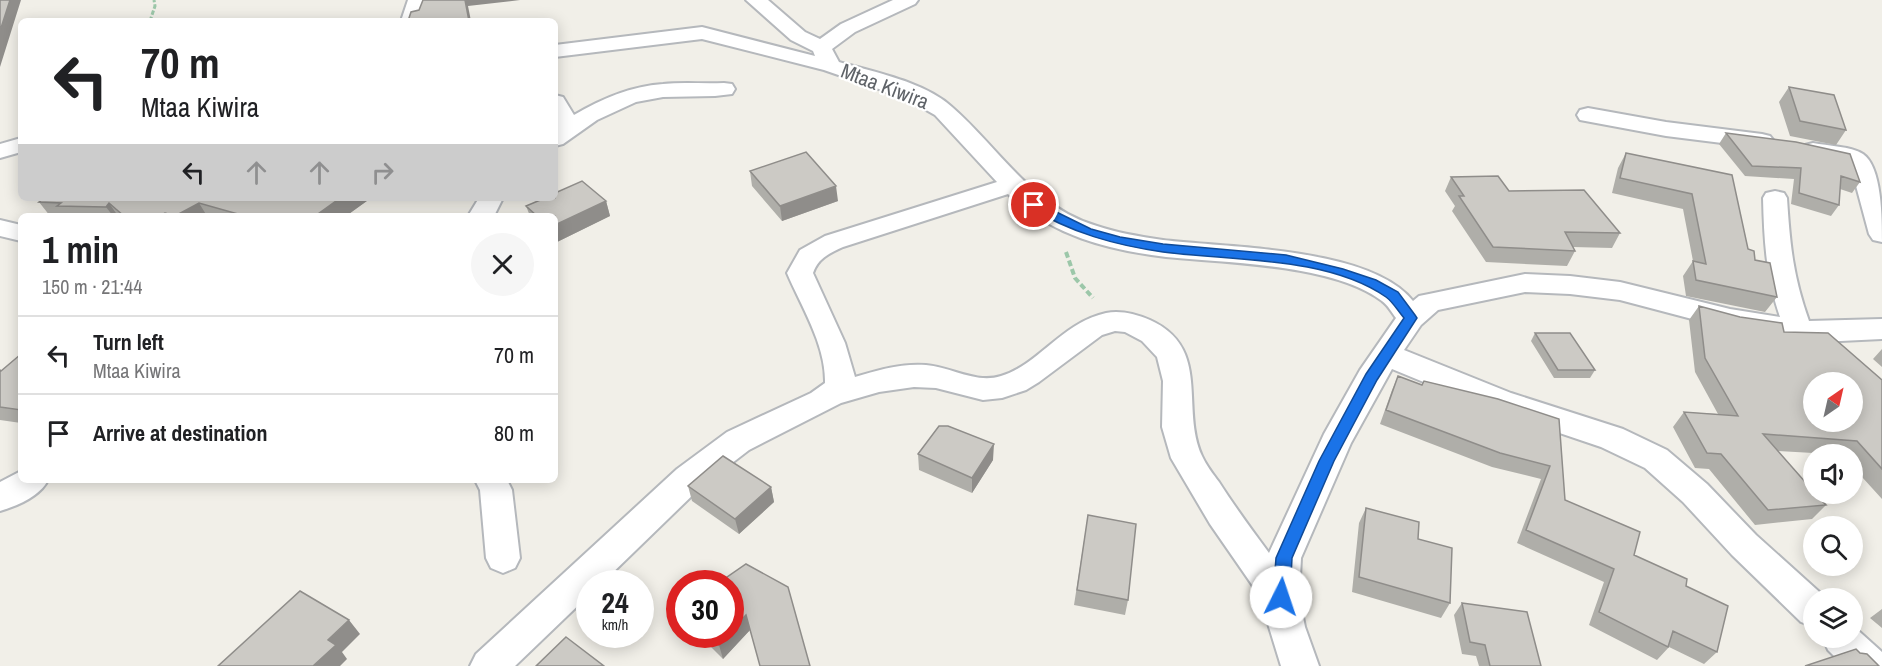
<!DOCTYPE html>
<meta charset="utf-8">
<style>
:root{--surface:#fff;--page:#f6f6f6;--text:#202124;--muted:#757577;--line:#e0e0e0}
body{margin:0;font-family:"Archivo Narrow",sans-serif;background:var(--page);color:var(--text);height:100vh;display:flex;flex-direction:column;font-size:22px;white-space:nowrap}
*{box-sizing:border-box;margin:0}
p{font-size:20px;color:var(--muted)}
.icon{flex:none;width:33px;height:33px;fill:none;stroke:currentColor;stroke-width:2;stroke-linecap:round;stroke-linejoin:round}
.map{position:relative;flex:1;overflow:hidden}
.panel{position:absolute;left:18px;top:213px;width:540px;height:270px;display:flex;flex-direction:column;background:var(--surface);border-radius:9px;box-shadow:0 3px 15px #0003}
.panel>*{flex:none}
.top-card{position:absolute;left:18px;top:18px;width:540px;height:183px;border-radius:9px;box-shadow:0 3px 15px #0003;background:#fff;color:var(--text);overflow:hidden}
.needle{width:39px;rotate:34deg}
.tools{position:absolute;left:1803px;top:372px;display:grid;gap:12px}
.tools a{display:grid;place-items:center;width:60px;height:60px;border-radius:50%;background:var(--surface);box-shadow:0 3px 15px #0003;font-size:30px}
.speed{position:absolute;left:576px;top:570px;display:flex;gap:12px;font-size:30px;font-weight:700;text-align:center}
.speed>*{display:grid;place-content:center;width:78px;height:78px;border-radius:50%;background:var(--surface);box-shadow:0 3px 15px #0003;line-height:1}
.speed small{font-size:15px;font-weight:400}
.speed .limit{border:9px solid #d22;background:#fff;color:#111}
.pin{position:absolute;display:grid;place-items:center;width:51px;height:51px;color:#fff;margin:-26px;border:3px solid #fff;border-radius:50%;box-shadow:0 2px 6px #0007}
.me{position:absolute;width:66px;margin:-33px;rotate:4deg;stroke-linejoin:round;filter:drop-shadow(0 0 4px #0008)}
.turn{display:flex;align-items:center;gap:21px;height:126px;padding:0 24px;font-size:27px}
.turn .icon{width:78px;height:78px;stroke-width:2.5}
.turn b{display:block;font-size:42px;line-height:51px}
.lanes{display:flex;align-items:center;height:57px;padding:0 24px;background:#0003;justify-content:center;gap:30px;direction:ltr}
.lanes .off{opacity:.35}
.round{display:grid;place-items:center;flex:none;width:63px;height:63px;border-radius:32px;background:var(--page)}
.headline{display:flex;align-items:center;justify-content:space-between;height:102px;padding:0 24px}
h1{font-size:36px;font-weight:700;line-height:45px}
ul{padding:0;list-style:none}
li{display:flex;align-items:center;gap:18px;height:78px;padding:0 24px;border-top:2px solid var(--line)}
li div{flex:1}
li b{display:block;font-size:22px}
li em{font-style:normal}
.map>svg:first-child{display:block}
</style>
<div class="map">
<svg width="1882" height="666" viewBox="0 0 1882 666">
<rect width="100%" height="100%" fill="#f1efe8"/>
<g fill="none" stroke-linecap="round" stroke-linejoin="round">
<defs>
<path id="street" d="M408 0H428L421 21H401Z
M746 0H768L805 32 820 39 841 24 893 0H918L915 4 855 32 832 49 839 62C874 72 925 82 952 107 1000 149 1032 207 1097 226 1118 233 1141 237 1163 240 1229 248 1370 247 1413 301L1419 296 1429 294 1525 274 1570 276 1620 282 1730 309 1780 317C1766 276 1764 241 1763 198L1766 193 1775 191 1784 193 1787 198C1790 245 1793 276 1809 321L1882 319V339L1820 342 1772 336 1730 329 1620 300 1570 294 1525 292 1438 310 1421 325 1404 350 1511 393 1623 429 1667 450 1707 484 1756 535 1826 598H1814V627L1801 622 1732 555 1683 502 1645 468 1601 447 1489 409 1392 369 1351 443 1301 558 1299 597 1305 627 1319 666H1281L1269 627 1264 602 1210 524 1171 458 1162 427 1163 381 1157 357 1142 341 1125 332 1115 331 1102 335 1039 382 1026 390 1002 398 983 400 936 388 914 387 879 392 841 403 749 450 701 487 601 584H590V594L515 666H470L476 654 677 469 727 432 811 393 825 383C826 345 801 306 787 273L800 250 825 236 997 182 935 115 905 98 824 70 702 39 555 57V45L702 27 815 56 813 51 791 40ZM1008 194C1050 235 1108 250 1166 257 1226 263 1334 264 1382 301 1388 305 1392 313 1396 318L1360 370 1324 434 1269 553C1252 530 1235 507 1219 482 1213 474 1206 465 1202 456 1180 408 1212 348 1150 320 1136 314 1120 310 1106 313 1061 323 1040 364 1001 376 976 384 951 367 926 365 902 363 878 370 855 377L845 343 813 273C818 258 830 253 843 247Z
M724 83 732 84 735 89 732 94 715 96 663 97 636 102 597 120 563 144 555 146V95L563 97 574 115C601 99 631 86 663 84 683 82 703 84 724 83Z
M1588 108 1666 122 1762 134 1770 136 1774 141 1770 146 1762 148 1666 136 1580 120 1577 115 1580 110Z
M21 138V152L0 158V144Z
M1813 143C1828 146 1850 146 1863 154 1882 167 1882 219 1882 242L1873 240 1869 234 1851 167 1846 164 1805 155 1801 150 1805 145Z
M479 198H503L494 216H468Z
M0 220 21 225V241L0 236Z
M21 471V480H48C40 496 17 506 0 511V482Z
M475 480H507L512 490 520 558 515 568 503 573 491 568 486 558 480 490Z
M1852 625 1882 652V666H1844L1828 650 1823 638H1852Z"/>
</defs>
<use href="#street" stroke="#b5b8bc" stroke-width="4"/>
<path stroke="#9cc7a9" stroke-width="3" stroke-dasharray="4.5 2" stroke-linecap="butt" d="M150 21 155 6 154 0"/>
<path stroke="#9cc7a9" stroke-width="4" stroke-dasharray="6 3" stroke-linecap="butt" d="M1066 252 1075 278 1093 298"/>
<use href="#street" fill="#fff" fill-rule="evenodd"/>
</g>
<path fill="#afaea9" d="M1789 87 1846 130 1836 145 1790 136 1779 102Z
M1726 133 1860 182 1852 193 1840 189 1839 205 1831 216 1791 204 1794 179 1745 176 1719 144Z
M1626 153 1732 175 1748 249 1755 260 1777 297 1765 312 1686 296 1683 276 1693 261 1683 209 1612 193 1618 168Z
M750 171 838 201 782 221 752 186Z
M1451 177 1509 191 1620 233 1612 248 1573 247 1575 251 1567 266 1486 262 1452 211 1455 206 1445 191Z
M371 198 346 216H50L39 202Z
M606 201 610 216 555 243V216H530L526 206Z
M1699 306 1784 332 1882 380V499L1852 466V454H1831L1777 451 1826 505 1812 519 1755 525 1709 469 1695 468 1673 427 1684 412 1718 414 1695 372 1689 320Z
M1535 333 1595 370 1590 378H1554L1531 341Z
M1882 349V367L1873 359Z
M21 354V423L0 420V370L1 371Z
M1398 376 1422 385 1424 381 1559 419 1565 500 1634 555 1686 586 1717 652 1704 664 1669 647 1657 660 1589 625 1604 582 1517 543 1541 479 1492 467 1380 424 1392 390Z
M918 454 993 460 972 493 919 470Z
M688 486 771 487 774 502 739 534 692 501Z
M1366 508 1418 539 1450 603 1441 618 1352 592 1359 523Z
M1088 515 1128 600 1125 615 1074 605Z
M730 584 810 666H760L750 630 723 659 698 634H730Z
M1462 603 1541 666H1479L1476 656 1462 654 1454 615Z
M1882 609V628L1870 618Z"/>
<path fill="#8f8d8a" d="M10 0H21L0 67V31Z
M465 0H520L468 6 471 21H469Z
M836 186 838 201 782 221 780 206Z
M340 198H371L346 216H315Z
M606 201 610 216 555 243V225Z
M109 203 118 216H113L106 207Z
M199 203 207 216H175Z
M994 444 993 460 972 493V478Z
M771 487 774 502 739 534 735 519Z
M746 615 750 630 723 659 719 645 728 634H730V632Z
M349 620 360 634 342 652 347 659 340 666H313L328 640Z"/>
<path fill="#cccac5" stroke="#8f8d8a" stroke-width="1.5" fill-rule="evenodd" d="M0 0H10L0 31Z
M423 0H465L469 21H408L411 12 419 10Z
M1789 87 1834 95 1846 130 1800 121Z
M1726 133 1796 142 1850 154 1860 182 1841 176 1839 205 1799 193 1801 168 1752 166Z
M806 152 836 186 780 206 750 171Z
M1626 153 1732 175 1748 249 1754 251 1755 260 1770 263 1777 297 1696 280 1693 261 1706 264 1692 194 1620 178Z
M1498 176 1509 191 1584 190 1620 233 1565 232 1575 251 1493 247 1459 196H1464L1451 177Z
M582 181 606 201 555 225V216H537L526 206 545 198H555V193Z
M44 198H340L315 216H245L199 203 175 216 165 213 160 216H143L141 214 139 216H124L109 203 106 207 57 206 61 203 39 202Z
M1699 306 1740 317 1782 323 1784 332 1828 333 1882 380V469L1857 441 1763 434 1814 492V494H1815L1826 505 1768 510 1721 454 1707 453 1684 412 1738 416 1705 358ZM1814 382H1852V422H1814Z
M1535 333H1570L1595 370H1558Z
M21 354V410L0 407V370L1 371Z
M1398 376 1422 385 1424 381 1498 399 1559 419 1565 500 1640 532 1634 555 1687 579 1686 586 1728 606 1717 652 1673 631 1668 647 1599 612 1614 569 1526 530 1550 466 1500 453 1386 410Z
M939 426H948L994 444 972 478 918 454Z
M723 456 771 487 735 519 688 486Z
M1366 508 1419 522 1418 539 1452 548 1450 603 1359 577Z
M1088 515 1136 524 1128 600 1077 590Z
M746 564 788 587 810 666H760L746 615 730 632V584H717Z
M300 591 349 620 328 640 336 645 313 666H218Z
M1462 603 1527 612 1541 666H1490L1485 645 1470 642Z
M709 634H728L719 645Z
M566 637 604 666H536Z
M1856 649 1860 653 1867 654 1879 666H1805Z"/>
<path fill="#1a73e8" stroke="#114b97" stroke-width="1.5" d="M1034 201 1091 229 1120 237 1163 244 1286 255 1343 269 1376 280 1398 292 1415 315 1417 318 1377 380 1334 461 1292 558 1290 597 1288 603 1281 605 1275 603 1273 597 1276 558 1319 461 1366 374 1404 318C1398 311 1393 302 1386 297 1327 256 1232 261 1163 252 1115 245 1071 233 1029 207V202Z"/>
<g text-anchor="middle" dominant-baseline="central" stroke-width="4.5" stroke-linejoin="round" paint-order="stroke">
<g font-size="21" fill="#5f6368" stroke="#fff">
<text transform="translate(885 86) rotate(21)">Mtaa Kiwira</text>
</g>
</g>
</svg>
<div class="tools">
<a><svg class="needle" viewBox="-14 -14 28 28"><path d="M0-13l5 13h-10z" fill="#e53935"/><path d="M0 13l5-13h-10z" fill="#757577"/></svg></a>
<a><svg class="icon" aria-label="sound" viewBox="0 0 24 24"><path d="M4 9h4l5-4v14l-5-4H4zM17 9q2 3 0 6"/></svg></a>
<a><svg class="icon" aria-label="search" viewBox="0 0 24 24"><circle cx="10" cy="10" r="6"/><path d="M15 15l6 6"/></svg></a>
<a><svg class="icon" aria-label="layers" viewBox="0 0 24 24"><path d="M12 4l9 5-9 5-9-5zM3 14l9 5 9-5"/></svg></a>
</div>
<div class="speed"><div>24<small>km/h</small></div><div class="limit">30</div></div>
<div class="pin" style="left:1034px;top:205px;background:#d93025"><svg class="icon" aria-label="arrive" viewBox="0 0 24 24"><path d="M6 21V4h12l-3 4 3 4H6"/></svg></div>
<svg class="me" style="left:1281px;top:597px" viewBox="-20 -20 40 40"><circle r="19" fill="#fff"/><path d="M0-13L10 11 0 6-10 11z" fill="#1a73e8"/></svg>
<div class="top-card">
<div class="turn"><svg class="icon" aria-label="left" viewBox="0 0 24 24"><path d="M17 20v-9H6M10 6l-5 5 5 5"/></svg><div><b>70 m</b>Mtaa Kiwira</div></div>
<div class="lanes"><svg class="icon" aria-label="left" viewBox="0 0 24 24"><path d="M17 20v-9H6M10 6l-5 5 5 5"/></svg><svg class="icon off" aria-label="ahead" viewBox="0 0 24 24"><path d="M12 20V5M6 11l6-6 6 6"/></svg><svg class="icon off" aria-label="ahead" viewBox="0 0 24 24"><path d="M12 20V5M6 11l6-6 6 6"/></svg><svg class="icon off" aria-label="right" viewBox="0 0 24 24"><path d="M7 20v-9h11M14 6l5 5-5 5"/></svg></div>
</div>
<section class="panel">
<div class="headline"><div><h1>1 min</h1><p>150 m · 21:44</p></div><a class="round"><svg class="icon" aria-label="close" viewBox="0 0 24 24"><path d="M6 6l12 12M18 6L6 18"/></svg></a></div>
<ul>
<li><svg class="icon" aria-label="left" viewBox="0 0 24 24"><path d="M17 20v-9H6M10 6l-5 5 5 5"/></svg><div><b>Turn left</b><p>Mtaa Kiwira</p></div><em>70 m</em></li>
<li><svg class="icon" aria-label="arrive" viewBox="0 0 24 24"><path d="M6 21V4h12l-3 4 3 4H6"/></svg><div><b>Arrive at destination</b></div><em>80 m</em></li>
</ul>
</section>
</div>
